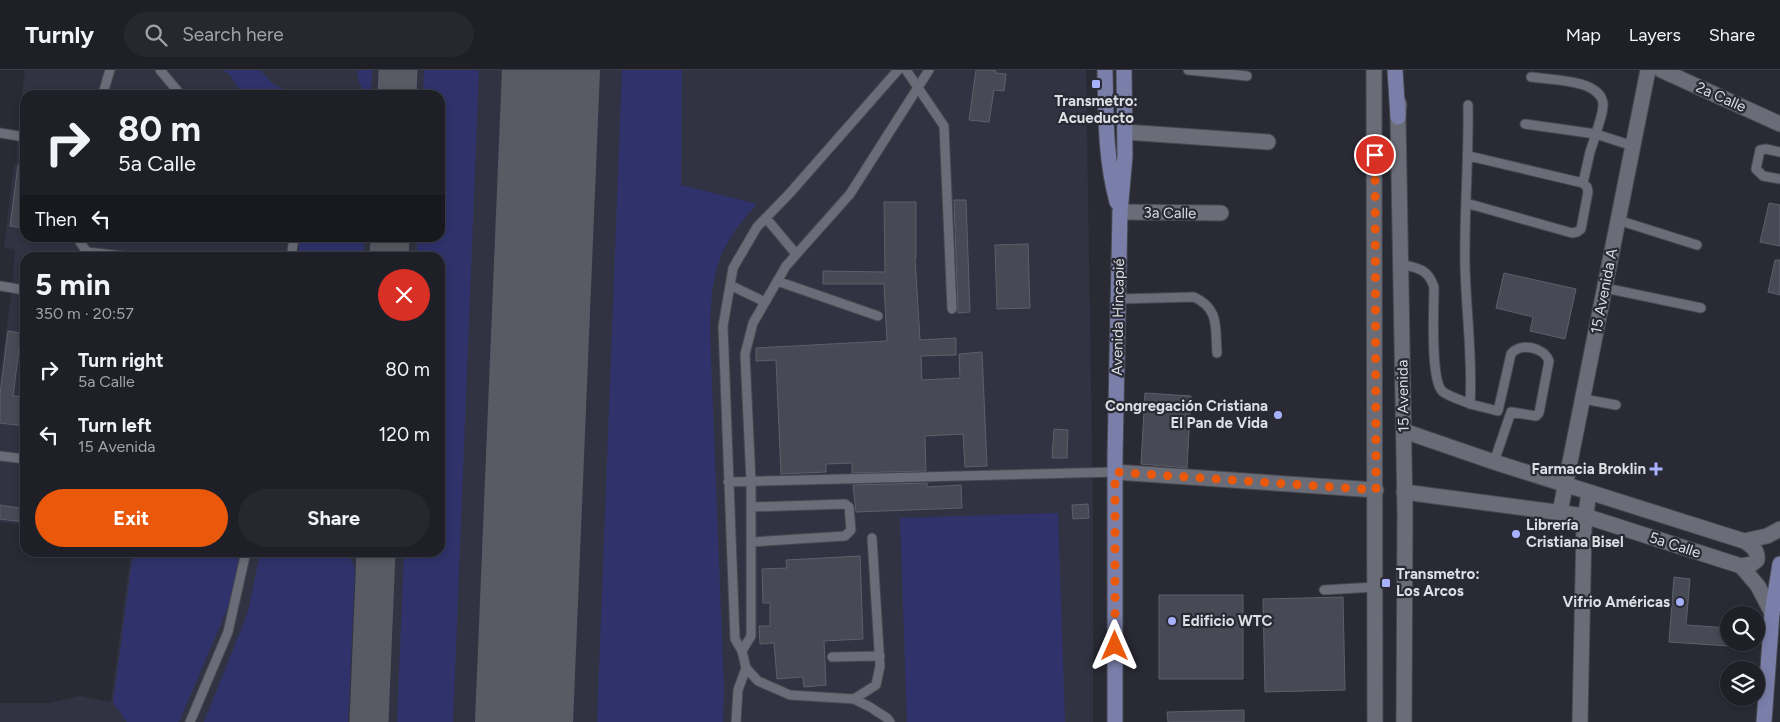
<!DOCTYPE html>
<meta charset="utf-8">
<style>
:root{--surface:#1f2027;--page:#27282f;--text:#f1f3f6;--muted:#a1a3a7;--line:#3c3e44;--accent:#ea580c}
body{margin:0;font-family:Figtree,sans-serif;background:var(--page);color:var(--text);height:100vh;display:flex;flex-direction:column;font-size:19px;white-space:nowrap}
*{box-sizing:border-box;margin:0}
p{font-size:16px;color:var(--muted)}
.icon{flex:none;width:28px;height:28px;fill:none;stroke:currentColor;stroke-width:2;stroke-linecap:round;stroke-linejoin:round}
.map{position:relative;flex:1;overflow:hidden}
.side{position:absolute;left:20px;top:182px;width:425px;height:305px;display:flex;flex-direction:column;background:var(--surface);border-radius:15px;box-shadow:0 2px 8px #0003,0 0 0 1px var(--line)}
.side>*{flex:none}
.guide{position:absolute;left:20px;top:20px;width:425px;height:152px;border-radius:15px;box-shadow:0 2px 8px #0003,0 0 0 1px var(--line);background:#1f2027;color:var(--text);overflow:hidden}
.controls{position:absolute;left:1720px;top:536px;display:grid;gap:10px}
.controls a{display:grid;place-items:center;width:45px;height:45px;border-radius:50%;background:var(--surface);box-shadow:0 2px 8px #0003,0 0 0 1px var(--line);font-size:25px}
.pin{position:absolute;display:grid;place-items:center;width:42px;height:42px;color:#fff;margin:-21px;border:2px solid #fff;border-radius:50%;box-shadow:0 1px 5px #0007}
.me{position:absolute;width:55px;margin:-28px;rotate:0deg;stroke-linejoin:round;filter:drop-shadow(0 0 4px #0008)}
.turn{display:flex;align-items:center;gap:18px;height:105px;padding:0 15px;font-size:22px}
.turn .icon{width:65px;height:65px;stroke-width:2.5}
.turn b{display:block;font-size:35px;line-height:42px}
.then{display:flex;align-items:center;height:48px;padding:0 15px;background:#0003;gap:10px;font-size:19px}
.round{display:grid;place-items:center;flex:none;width:52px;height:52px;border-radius:26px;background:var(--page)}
.overview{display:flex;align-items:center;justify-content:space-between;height:85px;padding:0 15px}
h1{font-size:30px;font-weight:700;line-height:38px}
.action{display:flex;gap:10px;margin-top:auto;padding:10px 15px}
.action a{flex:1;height:58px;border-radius:30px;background:var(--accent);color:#fff;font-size:20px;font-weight:700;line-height:58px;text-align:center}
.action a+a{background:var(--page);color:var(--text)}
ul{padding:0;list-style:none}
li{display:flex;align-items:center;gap:15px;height:65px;padding:0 15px}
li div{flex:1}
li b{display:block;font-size:19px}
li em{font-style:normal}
header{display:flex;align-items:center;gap:30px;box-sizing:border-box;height:70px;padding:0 25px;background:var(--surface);border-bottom:1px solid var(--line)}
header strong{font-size:24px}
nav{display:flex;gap:28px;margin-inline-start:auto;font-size:18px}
.search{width:350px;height:45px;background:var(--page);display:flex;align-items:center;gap:12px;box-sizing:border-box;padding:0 18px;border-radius:28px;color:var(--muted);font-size:19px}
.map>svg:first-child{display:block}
</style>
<header>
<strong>Turnly</strong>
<div class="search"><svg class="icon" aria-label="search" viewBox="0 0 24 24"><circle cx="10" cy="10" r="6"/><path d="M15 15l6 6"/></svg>Search here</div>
<nav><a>Map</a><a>Layers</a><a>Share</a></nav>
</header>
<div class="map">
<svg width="1780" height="652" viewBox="0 0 1780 652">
<rect width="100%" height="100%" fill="#292a34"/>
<path fill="#313343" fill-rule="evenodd" d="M25 0H1086L1093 439V652H0V633H49L80 626 111 632 131 483 440 482V188H25V455L0 452V305L12 218 15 179 4 178 14 93 17 92V66ZM25 25H440V168H25Z"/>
<path fill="#30336b" d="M222 0H260L274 15 300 25H243L229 4Z
M357 0H372L371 25H367L359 13Z
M424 0H479L453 652H397L404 483 440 482V188L417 187V168H440V25H423Z
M622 0H682L681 115 757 134C716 178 711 204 710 263L724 619 723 652H597Z
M300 168H364L363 187H297Z
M1058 443 1065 652H907L900 448Z
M133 483H242L228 537 179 652H127L113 633Z
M260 483 348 482 355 499 348 652H204L248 542Z"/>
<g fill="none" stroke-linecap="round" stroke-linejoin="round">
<path stroke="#595a63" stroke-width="39" d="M397 25 398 0
M389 188 390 168
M369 652 376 482"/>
<path stroke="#595a63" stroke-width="98" d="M524 652 551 0"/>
</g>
<path fill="#474954" stroke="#5d5f6a" d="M976 0H990L996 1V3L1006 4 1004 21 994 20 989 52 969 50Z
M18 95 25 96V142L23 158 10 156Z
M954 130H966L970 242 958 243Z
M884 132H916V188H915L920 270 956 268V285L921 286 922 310 960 308 959 284 982 282 987 396 965 397 963 364 925 366 926 401 852 403V393L826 394V402L781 404 776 290 756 291V278L887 271 884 214H823V201L885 202Z
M1769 133 1780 135V176L1760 172Z
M1028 174 1030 238 997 239 995 175Z
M1775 190H1780V225L1768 222Z
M1504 203 1576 219 1565 269 1530 261 1533 247 1496 238Z
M8 261 21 263 13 326 25 327V356L0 353V324Z
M1145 323 1191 326 1187 398 1141 394Z
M1054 359 1068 360 1067 388H1052Z
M927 413V417L961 415 962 438 856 442 853 415Z
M1088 434 1089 448 1073 449 1072 435Z
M0 435 25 439V452L0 449Z
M860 486 863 569 824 571 826 615 804 617 803 607 777 609 774 573 760 574 759 556H770V533H763L762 499 787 498 786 490Z
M1674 507 1690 509 1686 555 1729 558V576L1669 572Z
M1159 525H1243V609H1159Z
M1343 527 1345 620 1265 622 1263 529Z
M1244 640V652H1168L1167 642Z"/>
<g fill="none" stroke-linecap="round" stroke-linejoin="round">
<defs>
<path id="service" d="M160 0 181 25
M906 0 944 56 952 239
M1188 0 1247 6
M1531 7C1551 10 1599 9 1603 33 1604 42 1598 55 1596 64L1633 76
M105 25 104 20 110 0
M1468 35C1469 88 1464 142 1465 196 1466 241 1473 290 1470 334L1498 341 1511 284C1520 272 1544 277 1549 291L1539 343 1536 346 1511 342 1494 392
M1525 54 1596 64 1590 82 1583 113
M0 63 25 67
M1780 82 1766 79 1760 80 1756 99 1763 106 1780 109
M1466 133 1572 163 1577 162 1581 159 1588 122 1587 117 1583 113 1469 86
M766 148 796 184
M1618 150 1697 175
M79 168 80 172 87 182 140 188
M291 188 294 168
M1401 194C1418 198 1428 199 1434 217 1434 237 1430 308 1442 321 1449 327 1462 330 1470 334
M777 211 878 246
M730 215 765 232
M0 216 25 220
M1605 218 1701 238
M1118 229 1194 227C1220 239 1215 258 1217 283
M1583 329 1616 335
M0 386 25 389
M728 412 1115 402
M751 437 845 434 849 437 851 460 845 466 751 472
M1324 520 1375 517
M742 581 751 566V412L745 284 753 253 786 196 850 124 929 0
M832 587 880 586
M854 629 876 615 880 596 872 468
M190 652 228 562 246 482
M736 652 738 620 746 598
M890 652 887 648 870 637 854 629 790 625 758 611 746 598 742 581 735 569 723 256 733 198 757 157 789 124 898 0"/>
<path id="minor" d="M1661 0 1780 54
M1125 62 1268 72
M1120 142 1221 143
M1404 361 1494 392 1744 471 1767 466 1780 459
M1115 402 1376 420
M1404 422 1585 446 1741 496 1758 516 1772 543
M1560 442 1648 0
M1741 496 1752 494 1757 490C1758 480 1752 476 1744 471
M1580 652 1584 458 1589 422"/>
<path id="tertiary" d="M1374 0 1375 652
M1399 34 1398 47 1405 442 1404 652"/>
<path id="primary" d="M1105 0C1106 46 1105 88 1117 132
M1395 0 1398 47
M1115 652V386L1120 142 1125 86 1124 0
M1764 652 1772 543 1780 494"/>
</defs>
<use href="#service" stroke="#46484f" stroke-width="11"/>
<use href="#minor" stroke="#46484f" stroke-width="17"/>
<use href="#tertiary" stroke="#46484f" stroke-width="17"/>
<use href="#primary" stroke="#46484f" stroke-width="17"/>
<use href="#service" stroke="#6a6c77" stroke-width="9"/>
<use href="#minor" stroke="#6a6c77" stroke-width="15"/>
<use href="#tertiary" stroke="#6a6c77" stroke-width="15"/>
<use href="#primary" stroke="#7a7faa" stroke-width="15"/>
</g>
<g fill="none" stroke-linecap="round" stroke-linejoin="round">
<path stroke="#ea580c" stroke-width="9" stroke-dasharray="0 16.2" d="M1115 576V402L1376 420 1375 85"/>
</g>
<g fill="#a7b1fc" stroke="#292a34" stroke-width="2">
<rect x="1091" y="9" width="10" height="10" rx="2.5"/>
<circle cx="1278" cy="345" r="5"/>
<path d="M1653.5 391.5h5v5h5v5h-5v5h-5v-5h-5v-5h5z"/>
<circle cx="1516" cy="464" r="5"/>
<rect x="1381" y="508" width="10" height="10" rx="2.5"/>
<circle cx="1680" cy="532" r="5"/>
<circle cx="1172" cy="551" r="5"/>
</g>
<g text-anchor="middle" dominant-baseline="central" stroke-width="4.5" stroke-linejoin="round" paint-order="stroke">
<g font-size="15" fill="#dcdee4" stroke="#292a34">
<text transform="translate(1721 27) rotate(24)">2a Calle</text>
<text transform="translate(1170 143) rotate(1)">3a Calle</text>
<text transform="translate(1604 221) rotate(-79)">15 Avenida A</text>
<text transform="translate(1118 247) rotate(-89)">Avenida Hincapié</text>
<text transform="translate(1403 326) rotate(-91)">15 Avenida</text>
<text transform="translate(1675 475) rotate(18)">5a Calle</text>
</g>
<g font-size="15" font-weight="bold" fill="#dcdee4" stroke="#292a34" text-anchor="end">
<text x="1096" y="31" text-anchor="middle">Transmetro:<tspan x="1096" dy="17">Acueducto</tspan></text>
<text x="1268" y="336">Congregación Cristiana<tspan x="1268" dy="17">El Pan de Vida</tspan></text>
<text x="1646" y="399">Farmacia Broklin</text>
<text x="1526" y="455" text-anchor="start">Librería<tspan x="1526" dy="17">Cristiana Bisel</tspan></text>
<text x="1396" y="504" text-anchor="start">Transmetro:<tspan x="1396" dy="17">Los Arcos</tspan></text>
<text x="1670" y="532">Vifrio Américas</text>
<text x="1182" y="551" text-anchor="start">Edificio WTC</text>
</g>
</g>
</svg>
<div class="controls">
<a><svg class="icon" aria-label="search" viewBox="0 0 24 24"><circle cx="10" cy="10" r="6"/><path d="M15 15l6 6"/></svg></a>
<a><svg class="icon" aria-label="layers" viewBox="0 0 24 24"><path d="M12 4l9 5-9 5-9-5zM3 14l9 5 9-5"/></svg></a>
</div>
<div class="pin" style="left:1375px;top:85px;background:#d93025"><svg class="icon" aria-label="arrive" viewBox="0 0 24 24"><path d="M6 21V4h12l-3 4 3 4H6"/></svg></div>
<svg class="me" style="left:1115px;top:576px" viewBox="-20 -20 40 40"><path d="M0-17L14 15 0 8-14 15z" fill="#ea580c" stroke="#fff" stroke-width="4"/></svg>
<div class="guide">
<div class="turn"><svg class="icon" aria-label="right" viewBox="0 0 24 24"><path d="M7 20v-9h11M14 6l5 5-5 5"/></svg><div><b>80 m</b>5a Calle</div></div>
<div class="then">Then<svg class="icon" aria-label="left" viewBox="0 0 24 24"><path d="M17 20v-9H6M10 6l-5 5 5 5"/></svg></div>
</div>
<section class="side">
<div class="overview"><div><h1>5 min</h1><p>350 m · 20:57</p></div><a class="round" style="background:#d93025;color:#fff"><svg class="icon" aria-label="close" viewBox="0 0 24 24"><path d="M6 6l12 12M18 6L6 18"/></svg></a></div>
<ul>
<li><svg class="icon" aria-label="right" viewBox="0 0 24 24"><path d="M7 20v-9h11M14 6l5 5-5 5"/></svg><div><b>Turn right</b><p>5a Calle</p></div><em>80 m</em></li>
<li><svg class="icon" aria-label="left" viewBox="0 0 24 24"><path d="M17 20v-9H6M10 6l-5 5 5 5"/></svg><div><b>Turn left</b><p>15 Avenida</p></div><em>120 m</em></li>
</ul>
<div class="action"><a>Exit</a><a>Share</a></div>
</section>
</div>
